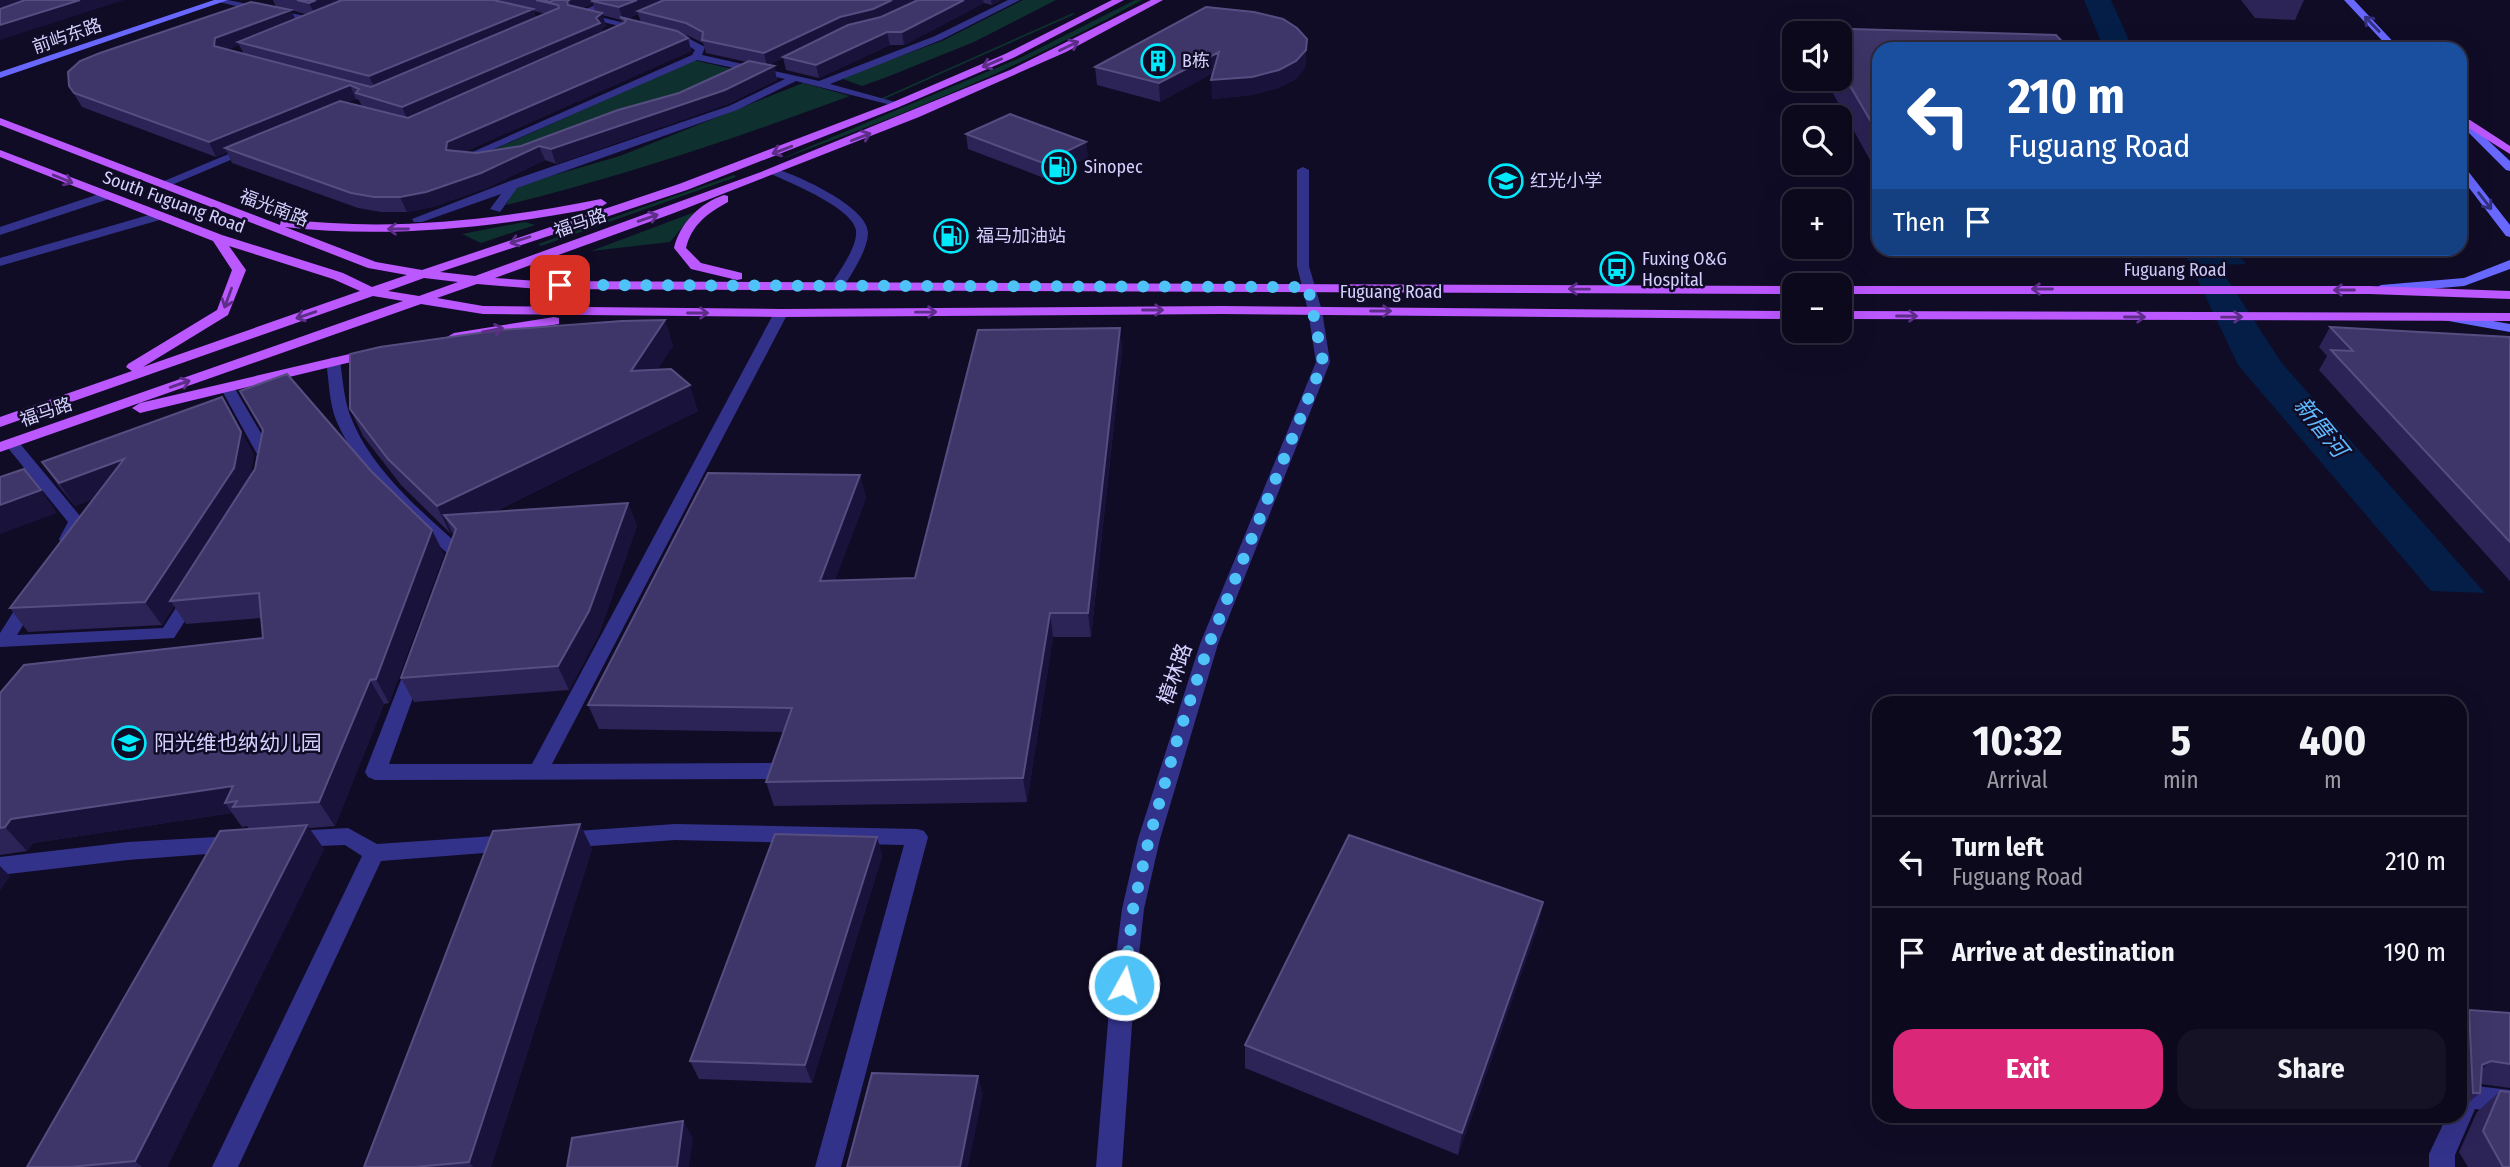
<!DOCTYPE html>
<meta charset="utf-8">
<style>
:root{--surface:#0c091c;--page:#151225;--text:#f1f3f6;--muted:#9a9aa3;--line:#2c2a3b;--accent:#db2777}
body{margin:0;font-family:"Fira Sans Condensed","Noto Sans SC",sans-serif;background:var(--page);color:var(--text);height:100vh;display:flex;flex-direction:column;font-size:26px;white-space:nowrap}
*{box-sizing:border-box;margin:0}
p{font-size:23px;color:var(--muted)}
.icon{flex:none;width:38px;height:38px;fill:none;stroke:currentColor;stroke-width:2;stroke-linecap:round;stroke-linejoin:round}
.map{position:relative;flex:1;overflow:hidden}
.panel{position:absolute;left:1872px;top:696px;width:595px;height:427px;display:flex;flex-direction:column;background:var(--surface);border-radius:21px;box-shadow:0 7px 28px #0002,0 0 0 2px var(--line)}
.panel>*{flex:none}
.hud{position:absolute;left:1872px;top:42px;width:595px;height:214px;border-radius:21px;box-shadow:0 7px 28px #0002,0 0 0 2px var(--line);background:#1a4fa0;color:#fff;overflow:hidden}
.buttons{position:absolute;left:1782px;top:21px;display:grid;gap:14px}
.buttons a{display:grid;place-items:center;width:70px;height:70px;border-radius:14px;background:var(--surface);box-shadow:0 7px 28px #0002,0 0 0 2px var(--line);font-size:35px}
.pin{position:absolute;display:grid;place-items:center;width:60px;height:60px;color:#fff;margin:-30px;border-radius:14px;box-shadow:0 4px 10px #0006}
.me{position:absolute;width:77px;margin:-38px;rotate:7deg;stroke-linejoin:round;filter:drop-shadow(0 0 5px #0008)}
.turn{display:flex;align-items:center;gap:24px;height:147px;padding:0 21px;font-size:32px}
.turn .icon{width:91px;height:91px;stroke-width:2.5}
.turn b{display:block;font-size:49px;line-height:60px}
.then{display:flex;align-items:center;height:66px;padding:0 21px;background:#0003;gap:14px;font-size:26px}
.eta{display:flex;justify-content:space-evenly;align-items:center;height:119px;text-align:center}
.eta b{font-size:42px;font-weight:700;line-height:49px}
.primary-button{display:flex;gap:14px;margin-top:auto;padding:14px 21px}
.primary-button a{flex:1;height:80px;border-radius:21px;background:var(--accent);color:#fff;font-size:28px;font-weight:700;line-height:80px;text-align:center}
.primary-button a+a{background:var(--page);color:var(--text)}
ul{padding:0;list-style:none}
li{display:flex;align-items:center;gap:21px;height:91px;padding:0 21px;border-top:2px solid var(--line)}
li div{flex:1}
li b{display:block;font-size:26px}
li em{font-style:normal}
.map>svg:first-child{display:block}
</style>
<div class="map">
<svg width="2510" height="1167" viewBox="0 0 2510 1167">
<rect width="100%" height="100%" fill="#100c26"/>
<path fill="#0e302e" d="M1023 0H1056L974 42 887 77 862 86 840 78 942 41Z
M1135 0H1142C1026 65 903 116 778 160L1022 57Z
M1073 13 1075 14 882 100V98Z
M694 60 740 71 536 152 475 158Z
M803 83 850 96C736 138 624 176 506 205L516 186 620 156Z
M734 175 736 177 541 246 538 244Z
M695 212 670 242 591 251Z
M525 222 535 225 481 243 462 234Z"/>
<path fill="#041e47" d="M2084 0H2111L2133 49H2104Z
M2183 249H2221L2223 252 2242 259 2246 264 2218 265 2281 362 2485 593 2431 591 2238 365Z"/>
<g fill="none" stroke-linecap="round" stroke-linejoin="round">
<path fill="#33328a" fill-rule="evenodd" d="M228 0 315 18 320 21 315 24 214 1Z
M606 0H619L588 14 645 28V32L573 15Z
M1008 0H1020L941 40 830 84 899 103V107L796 81 737 110 517 188 500 212 490 209 501 194 422 222H414L412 219 510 181 729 106 785 79 697 60 462 163 452 161 692 55 695 50 682 42 666 39V35L688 38 705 47 702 55 819 81 935 36Z
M250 145 254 146V150L167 187 157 184Z
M773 168C795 174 870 207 868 234 867 251 852 273 843 288H833L831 285C839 271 858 247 856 230 852 207 788 182 769 173L767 171Z
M105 192 111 196 109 199 0 235V227Z
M159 212 163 213V219L0 266V258Z
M781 309 788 313 552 764 772 763 779 766 782 771 779 776 772 779 375 780 368 777 365 772 406 667 408 662H422L424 667 389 764H532L774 313Z
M333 357 340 361C343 380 344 402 352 420 373 471 422 512 462 548L465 552 458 569H446L443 565 447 553C406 516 358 472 336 420 329 402 329 380 326 361Z
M227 383 234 387 273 454 269 469 263 471 255 466 257 454 220 387Z
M12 438 17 440 85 522 73 543H61L59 539 68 522 4 443Z
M192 590 201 596 174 638 0 647V633L24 595H36L39 599 17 635 163 628 186 592Z
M675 824 917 829 924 831 928 837 841 1167H815L904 845 675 840 563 848 556 846 552 840 556 834 563 832Z
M348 828 377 844 511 835 518 837 522 843 518 849 511 851 381 861 238 1167H212L362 856 345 845 293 847 286 845 282 839 286 833 293 831Z
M234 836 241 838 245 844 241 850 234 852 128 860 0 875V857L128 842Z
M2468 1085 2510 1090V1114L2475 1109 2455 1155V1167H2429V1154L2447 1116H2460V1088Z"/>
<path fill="#33328a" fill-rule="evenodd" d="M1303 167 1309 170V266L1322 311 1330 362 1218 644 1160 839 1144 909 1133 1010 1122 1167H1096L1109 1010 1122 909 1138 839 1200 644 1316 362 1308 311 1297 266V170Z"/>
<path fill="#6868ff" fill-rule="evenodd" d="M214 0H228L0 78V72Z
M2344 0H2354L2400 49H2390Z
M2460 114 2510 161V171L2506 170 2460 124Z
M2460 165 2464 166 2510 225V237L2506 236 2460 176Z
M2510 260V269L2464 286 2381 293 2374 289 2381 285 2464 278Z
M2448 313 2510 324V332L2443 320 2441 317Z"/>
<path fill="#bc58ff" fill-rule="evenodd" d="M1112 0H1124L1013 58 899 107 687 190 440 272 475 276 761 172 1010 70 1151 0H1163L1066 52 919 117 674 213 495 278 539 281 1794 286V294L539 289 477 284 437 298 483 306 781 309 1221 306 1794 311V319L1221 314 781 317 483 314 421 304 0 452V442L403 301 373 296 0 427V417L132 371 126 367 128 364 217 310 232 270 213 241 0 157V150L222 235 343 273 372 287 407 275 368 268 0 125V118L280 225 281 220 285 219C392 232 495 220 601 199L607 203 601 207C495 227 392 239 285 227L376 262 422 270 679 184 891 103 1005 54ZM229 246 333 279 360 291 143 367 228 315 246 270ZM424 278 458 282 419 296 388 291Z
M2462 120H2470L2510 146V154L2462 124Z
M724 195 728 196V202C708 213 692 224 686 248L701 263 742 273V279L737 280 691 269 674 248C680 223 700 203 724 195Z
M1839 286H2370L2510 291V299L2370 294H1839Z
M1839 311 2510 313V321L1839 319Z
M554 317 559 318V324L454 341 447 337 454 333Z
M371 349 376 350V356L140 413 132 408 140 403Z"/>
</g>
<path fill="#2c2356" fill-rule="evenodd" d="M273 0H1001L992 5 984 3 904 45H890L819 78 786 70 783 58 769 65 774 66 777 80 728 104 556 164 545 160 487 188 432 207 407 212H381L358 208 232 163 227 152 216 157 82 107 69 86 276 7ZM593 3 595 11 583 8ZM291 10 301 13 308 14 295 19ZM534 11 546 14 536 18ZM638 14 641 22 626 19ZM602 15 621 20 622 24 603 33 602 29 606 26ZM682 34 689 36 703 43 706 53 747 62 679 93 521 146 476 153 464 152 691 51 688 38ZM239 45 244 54 226 50ZM356 99 359 100 362 106 347 102Z
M2241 0H2304L2295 20 2255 18Z
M1817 28 2056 35 2069 49H1880V178L1825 79H1839V33H1816Z
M1307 39 1305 68 1296 79 1278 88 1252 95 1212 99 1213 73 1160 102 1097 85 1095 67Z
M966 134 1088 157 1044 178 968 149Z
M665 320 673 346 657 369 698 411 494 512 628 503 637 526 599 634 569 690 414 702 401 678 454 536 452 532 450 533 401 485 363 436 350 409Z
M2330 327 2510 337V581L2319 370 2327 356 2319 347Z
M1120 328 1122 350 1091 637H1053L1027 802 774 806 766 782 784 732 599 729 588 705 860 475 866 498 835 580 915 578Z
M254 454 250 478 371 471 444 554 389 703 384 704 335 826 309 828 324 849 167 1167H27L249 829 247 826 242 827 232 813 33 843 27 851 0 855V693L263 638 261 618 186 624 174 606 162 625 28 632 10 608 93 499 75 506 58 485 42 462Z
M580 824 592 849 491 1167H364Z
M877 837 882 856 812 1083 699 1079 690 1061Z
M1543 902 1538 926 1458 1155 1245 1068V1045Z
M2469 1010 2510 1013V1088L2481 1084 2480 1093 2460 1110V1018Z
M2500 1091 2510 1167H2468L2459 1152 2477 1112Z"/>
<path fill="#19123b" d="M0 0H35L0 12Z
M80 0H124L0 40V25Z
M316 0H356L315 15 309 3Z
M570 0H600L592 1 593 3 570 14 567 1Z
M637 0H669L638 11V14L625 19 622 18 619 7Z
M892 0H922L875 22 783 57V58L767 66 764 53 840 17Z
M964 0H983L984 3 904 45 902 32Z
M991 0H1001L992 5Z
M533 9 537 22 375 89 369 76Z
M291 10 297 23 238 42 239 45 221 52 214 46 215 38Z
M602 13 606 26 602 29 604 36 408 121 402 107 596 18Z
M887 32 890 45 819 78 816 65Z
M688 38 691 51 453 157 446 150 447 142Z
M1307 39 1305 68 1296 79 1278 88 1252 95 1212 99 1211 80Z
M1219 52V70L1160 102 1159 83Z
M774 66 777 80 728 104 556 164 551 149Z
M350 85 356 99 231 150 225 148 227 152 216 157 209 142Z
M1086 142 1088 157 1044 178 1043 163Z
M539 146 545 160 487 188 432 207 407 212 400 197Z
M665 320 673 346 640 397 631 371Z
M1120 328 1122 350 1091 637 1088 613Z
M690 385 698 411 457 530 444 515 452 532 450 533 437 506Z
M222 397 254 454 248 491 170 601 174 606 162 625 145 602Z
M124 459 139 482 75 506 59 483Z
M860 475 866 498 826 605 820 581Z
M41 490 57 513 0 534V505Z
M628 503 637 526 599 634 569 690 558 666Z
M432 530 444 554 389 703 376 679Z
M1050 613 1053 637 1027 802 1023 778Z
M370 680 384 704 335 826 319 802Z
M233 786 237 801 225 803 232 813 33 843 27 851 5 827 11 819Z
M580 824 592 849 491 1167H473L469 1162Z
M307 825 324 849 167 1167H142L135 1161Z
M877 837 882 856 812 1083 805 1065Z
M0 866 10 876 0 891Z
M1543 902 1538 926 1458 1155 1462 1133Z
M2491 1061 2472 1078 2482 1065Z
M978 1076 983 1094 968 1167H960Z
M683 1121 693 1138 689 1167H677Z"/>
<path fill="#3e3668" stroke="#564e80" stroke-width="2" d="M25 0H80L0 25V9Z
M297 0H316L309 3Z
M342 0H493L533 9 369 76 238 42Z
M536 0H544L550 2 554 0H570L567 1 568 5 602 13 596 18 600 23 402 107 356 93 359 89 350 85 209 142 74 93 69 86 68 72 80 61 100 53 251 2 291 10 215 38 214 46 371 87 559 8 558 5Z
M593 0H637L619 7 592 1Z
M664 0H892L873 9 840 17 764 53 702 40 703 32 686 23 638 11Z
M918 0H964L902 32H887L816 65 783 57 848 25 881 17Z
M1206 7 1254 12 1283 19 1297 28 1307 39 1306 50 1296 61 1279 70 1252 77 1211 80 1219 52 1159 83 1095 67Z
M620 17 677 31 688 38 447 142 446 150 476 153 521 146 618 110 679 93 749 61 774 66 725 90 551 149 539 146 481 173 426 192 400 197H374L351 193 225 148 340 101 408 118 624 23 626 20Z
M1817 28 2056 35 2069 49H1880V137L1839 67V33H1820Z
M1010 114 1086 142 1043 163 966 134Z
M665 320 631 371 671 369 690 385 437 506 388 459 350 409V354L380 347 500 330 622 321Z
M2330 327 2510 337V542L2331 350 2353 351Z
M1120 328 1088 613H1050L1023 778 766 782 792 708 588 705 708 473 860 475 820 581 915 578 978 330Z
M287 374 371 471 432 530 376 679 370 680 319 802 233 807 237 801 225 803 233 786 11 819 5 827 0 828V693L24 665 263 638 259 593 170 601 255 469 263 430 240 391Z
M222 397 241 432 234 468 145 602 10 608 124 459 59 483 42 462Z
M24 469 41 490 0 505V477Z
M628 503 589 611 558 666 401 678 456 529 444 515Z
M580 824 469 1162 415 1167H364L493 831Z
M307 825 135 1161 70 1167H27L220 831Z
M775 834 877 837 805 1065 690 1061Z
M1349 835 1543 902 1462 1133 1245 1045Z
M2469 1010 2510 1013V1064L2491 1061 2482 1065 2480 1093H2473Z
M872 1073 978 1076 960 1167H847Z
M2500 1091 2510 1092V1167H2503L2483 1131Z
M683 1121 677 1167H567L572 1138Z"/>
<defs><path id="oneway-shaft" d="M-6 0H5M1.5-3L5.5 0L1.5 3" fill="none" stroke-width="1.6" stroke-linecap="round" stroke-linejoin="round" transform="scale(1.75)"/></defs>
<g stroke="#33317d">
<use href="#oneway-shaft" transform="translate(2372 24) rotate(-134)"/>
<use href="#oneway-shaft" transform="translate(2485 201) rotate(52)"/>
</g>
<g stroke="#5d2e88">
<use href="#oneway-shaft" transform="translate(1069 46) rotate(-26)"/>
<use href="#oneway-shaft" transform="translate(992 63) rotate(157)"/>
<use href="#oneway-shaft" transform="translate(861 137) rotate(-21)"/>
<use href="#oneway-shaft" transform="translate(782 150) rotate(159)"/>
<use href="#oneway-shaft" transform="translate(63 179) rotate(22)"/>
<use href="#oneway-shaft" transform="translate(648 218) rotate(-19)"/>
<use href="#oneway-shaft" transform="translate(398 229) rotate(-180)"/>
<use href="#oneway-shaft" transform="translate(520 240) rotate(162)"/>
<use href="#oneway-shaft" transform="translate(1579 289) rotate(-179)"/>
<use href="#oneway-shaft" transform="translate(2042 289) rotate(180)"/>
<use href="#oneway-shaft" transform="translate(2344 290) rotate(-180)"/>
<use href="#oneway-shaft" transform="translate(228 298) rotate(110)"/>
<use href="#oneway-shaft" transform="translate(1153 310)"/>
<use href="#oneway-shaft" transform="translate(1381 311)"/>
<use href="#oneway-shaft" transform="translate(926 312) rotate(-1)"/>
<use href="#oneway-shaft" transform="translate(698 313)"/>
<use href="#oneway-shaft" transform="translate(306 315) rotate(161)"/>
<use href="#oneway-shaft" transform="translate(1907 316)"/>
<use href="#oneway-shaft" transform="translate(2135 317)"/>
<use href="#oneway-shaft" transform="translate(2232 317) rotate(-1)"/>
<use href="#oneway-shaft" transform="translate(493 330) rotate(-10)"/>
<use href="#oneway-shaft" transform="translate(180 384) rotate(-19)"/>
</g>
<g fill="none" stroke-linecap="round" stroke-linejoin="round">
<path stroke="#4fc3f7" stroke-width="12" stroke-dasharray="0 21.6" d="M560 285 1308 287 1323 362 1209 644 1178 737 1149 839 1133 909 1124 985"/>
</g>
<defs>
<symbol id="building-ring" viewBox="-11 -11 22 22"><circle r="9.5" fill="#100c26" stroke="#00eafc" stroke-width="1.5"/><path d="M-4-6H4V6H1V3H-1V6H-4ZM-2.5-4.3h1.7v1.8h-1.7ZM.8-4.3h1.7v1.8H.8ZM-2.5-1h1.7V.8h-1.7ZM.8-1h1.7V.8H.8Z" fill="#00eafc"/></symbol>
<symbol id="fuel-ring" viewBox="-11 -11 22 22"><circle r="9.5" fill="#100c26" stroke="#00eafc" stroke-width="1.5"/><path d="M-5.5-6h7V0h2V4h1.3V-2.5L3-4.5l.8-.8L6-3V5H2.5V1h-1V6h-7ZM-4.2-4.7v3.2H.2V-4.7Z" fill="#00eafc"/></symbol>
<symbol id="school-ring" viewBox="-11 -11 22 22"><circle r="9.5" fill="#100c26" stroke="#00eafc" stroke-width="1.5"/><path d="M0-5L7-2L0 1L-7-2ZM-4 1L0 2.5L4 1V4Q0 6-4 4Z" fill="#00eafc"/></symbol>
<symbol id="bus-ring" viewBox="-11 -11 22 22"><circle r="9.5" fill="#100c26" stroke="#00eafc" stroke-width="1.5"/><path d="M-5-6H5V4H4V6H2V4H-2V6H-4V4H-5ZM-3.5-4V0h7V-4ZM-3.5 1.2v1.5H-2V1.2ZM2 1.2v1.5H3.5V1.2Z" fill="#00eafc"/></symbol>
</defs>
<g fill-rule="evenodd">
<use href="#building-ring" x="1139" y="42" width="38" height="38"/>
<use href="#fuel-ring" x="1040" y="148" width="38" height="38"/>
<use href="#school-ring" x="1487" y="162" width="38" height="38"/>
<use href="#fuel-ring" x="932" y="217" width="38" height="38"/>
<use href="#bus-ring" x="1598" y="250" width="38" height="38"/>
<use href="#school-ring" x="110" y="724" width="38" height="38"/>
</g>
<g text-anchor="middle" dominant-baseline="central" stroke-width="5" stroke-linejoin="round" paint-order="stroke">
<g font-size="18" fill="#d5d1ff" stroke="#100c26">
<text transform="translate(67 36) rotate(-19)">前屿东路</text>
<text transform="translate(174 202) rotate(20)">South Fuguang Road</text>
<text transform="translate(274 208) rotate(21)">福光南路</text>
<text transform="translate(580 223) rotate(-19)">福马路</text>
<text x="2175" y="270">Fuguang Road</text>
<text x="1391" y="292">Fuguang Road</text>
<text transform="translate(46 412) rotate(-19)">福马路</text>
</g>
<g font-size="18" fill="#d5d1ff" stroke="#100c26" text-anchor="start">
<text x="1182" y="61">B栋</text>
<text x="1084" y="167">Sinopec</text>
<text x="1530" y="181">红光小学</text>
<text x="976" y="236">福马加油站</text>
<text x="1642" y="259">Fuxing O&amp;G<tspan x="1642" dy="21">Hospital</tspan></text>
</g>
<g font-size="21" fill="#d5d1ff" stroke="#100c26">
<text transform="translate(1175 674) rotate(-71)">樟林路</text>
</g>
<g font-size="21" fill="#d5d1ff" stroke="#100c26" text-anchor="start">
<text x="154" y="743">阳光维也纳幼儿园</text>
</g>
<g font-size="23" font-style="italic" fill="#5fb9ff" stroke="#100c26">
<text transform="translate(2321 427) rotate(51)">新厝河</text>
</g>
</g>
</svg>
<div class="buttons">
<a><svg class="icon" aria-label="sound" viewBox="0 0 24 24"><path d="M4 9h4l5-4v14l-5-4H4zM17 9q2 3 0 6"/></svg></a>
<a><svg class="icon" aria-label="search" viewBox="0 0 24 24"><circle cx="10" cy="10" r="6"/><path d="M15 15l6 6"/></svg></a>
<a>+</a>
<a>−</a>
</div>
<div class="pin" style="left:560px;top:285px;background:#d93025"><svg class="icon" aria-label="arrive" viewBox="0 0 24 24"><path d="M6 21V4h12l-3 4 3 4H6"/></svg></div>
<svg class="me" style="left:1124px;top:985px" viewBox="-20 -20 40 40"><circle r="17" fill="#4fc3f7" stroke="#fff" stroke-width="3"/><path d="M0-11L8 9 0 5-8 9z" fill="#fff"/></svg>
<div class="hud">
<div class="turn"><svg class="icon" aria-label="left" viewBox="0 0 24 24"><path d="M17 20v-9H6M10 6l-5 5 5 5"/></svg><div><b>210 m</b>Fuguang Road</div></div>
<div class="then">Then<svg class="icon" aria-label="arrive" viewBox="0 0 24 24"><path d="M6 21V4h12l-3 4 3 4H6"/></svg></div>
</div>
<section class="panel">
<div class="eta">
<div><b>10:32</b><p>Arrival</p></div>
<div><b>5</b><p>min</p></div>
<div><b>400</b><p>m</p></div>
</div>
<ul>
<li><svg class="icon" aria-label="left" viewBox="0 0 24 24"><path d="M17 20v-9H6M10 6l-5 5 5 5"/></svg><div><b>Turn left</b><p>Fuguang Road</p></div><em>210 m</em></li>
<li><svg class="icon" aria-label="arrive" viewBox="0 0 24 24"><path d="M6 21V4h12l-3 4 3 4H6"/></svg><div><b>Arrive at destination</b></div><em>190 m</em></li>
</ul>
<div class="primary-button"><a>Exit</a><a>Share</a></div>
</section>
</div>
